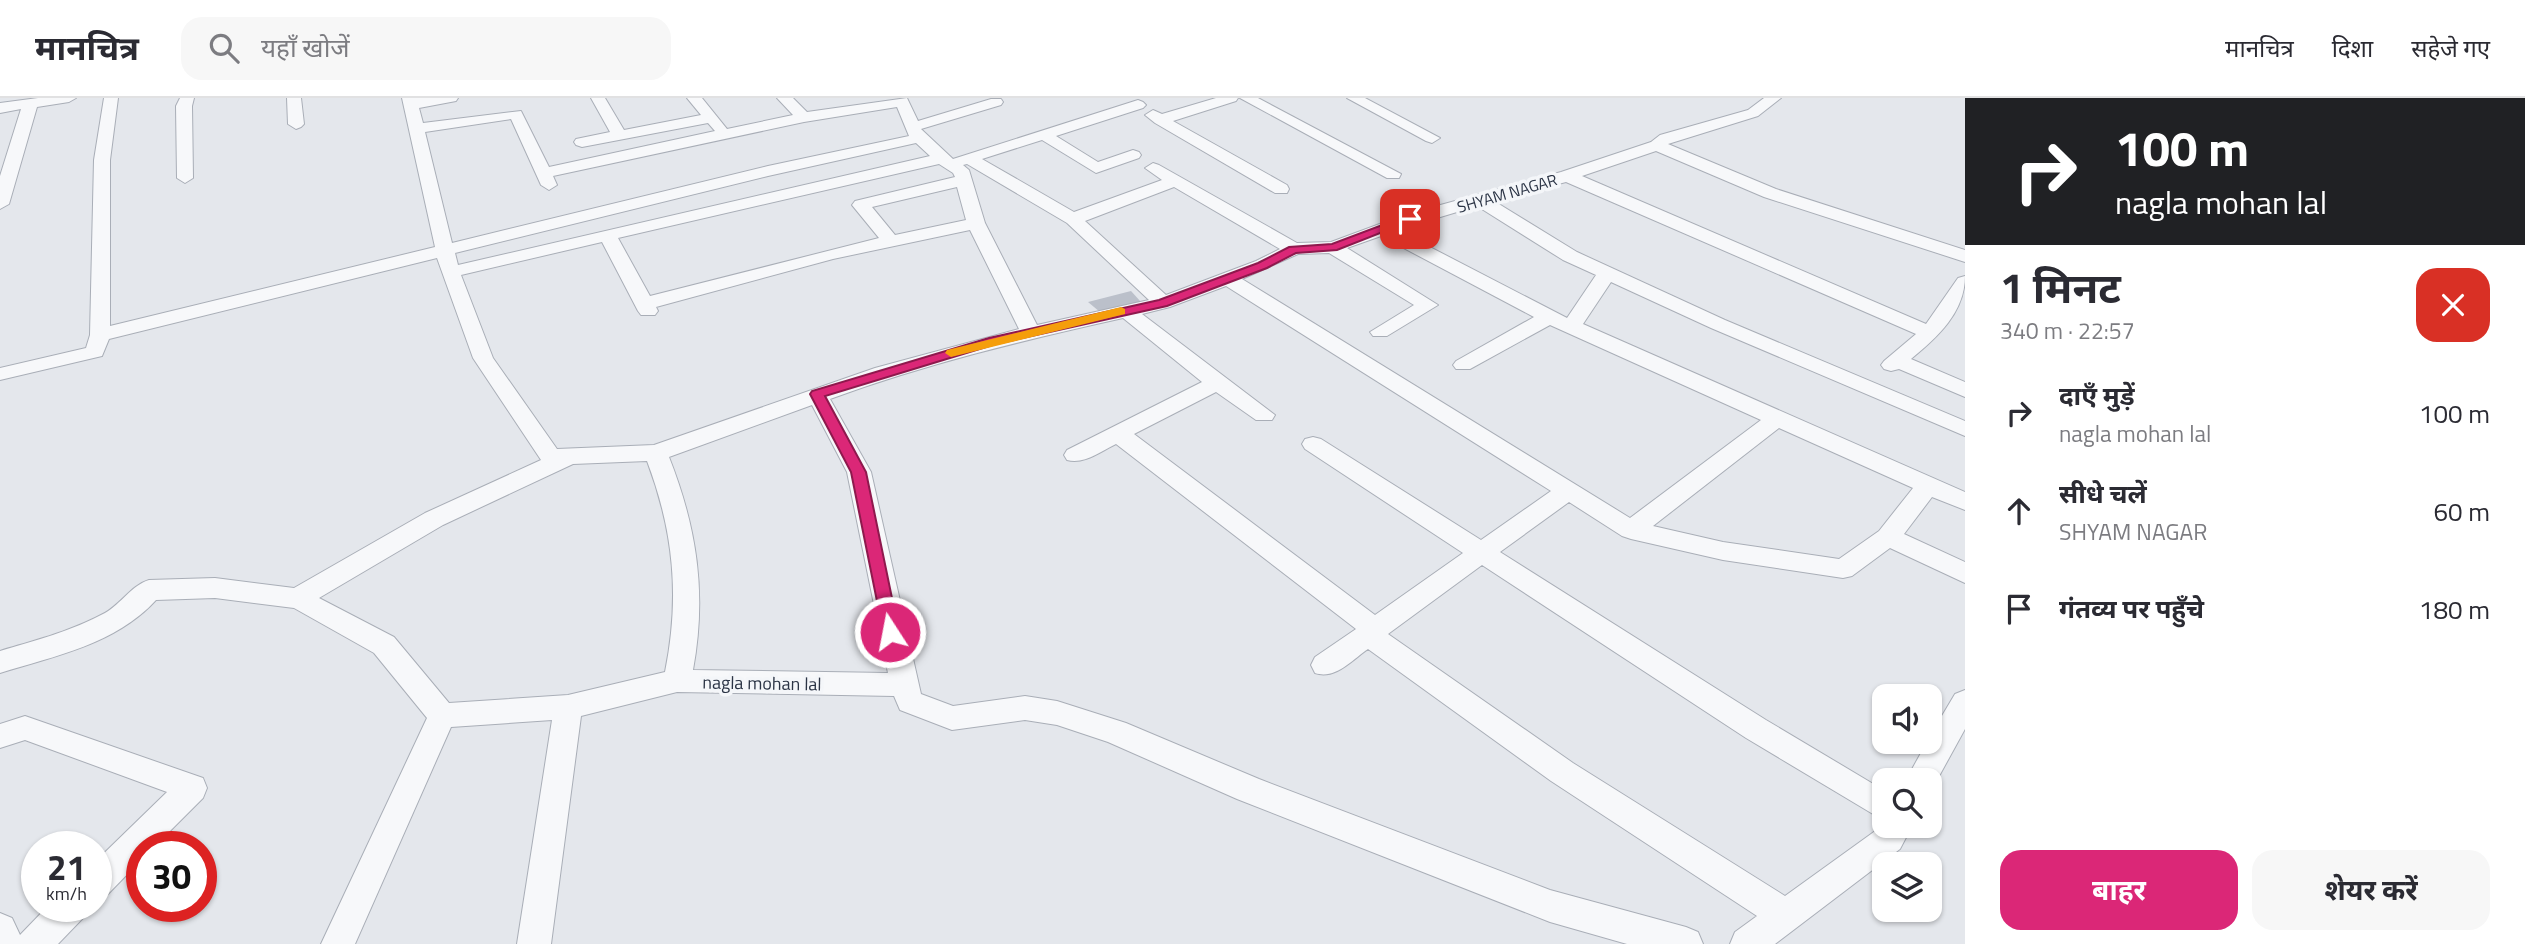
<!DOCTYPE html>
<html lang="hi">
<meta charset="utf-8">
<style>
:root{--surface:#fff;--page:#f7f7f7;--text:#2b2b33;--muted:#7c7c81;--line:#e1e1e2;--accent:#db2777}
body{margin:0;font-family:"Titillium Web","Noto Sans Devanagari",sans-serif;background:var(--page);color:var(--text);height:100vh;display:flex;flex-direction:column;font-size:26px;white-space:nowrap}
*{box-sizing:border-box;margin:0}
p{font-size:23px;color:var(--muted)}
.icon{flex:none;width:38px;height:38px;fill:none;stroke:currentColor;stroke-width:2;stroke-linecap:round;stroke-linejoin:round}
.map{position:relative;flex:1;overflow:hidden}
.drawer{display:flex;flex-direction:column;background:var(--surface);width:560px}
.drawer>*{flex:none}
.guide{background:#202124;color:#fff;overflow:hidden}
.controls{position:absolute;left:1872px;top:586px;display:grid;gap:14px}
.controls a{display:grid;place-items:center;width:70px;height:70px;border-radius:14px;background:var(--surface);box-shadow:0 2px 5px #0004;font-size:35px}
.speed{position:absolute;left:21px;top:733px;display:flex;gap:14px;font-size:35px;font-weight:700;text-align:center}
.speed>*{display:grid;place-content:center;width:91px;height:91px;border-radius:50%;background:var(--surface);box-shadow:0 2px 5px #0004;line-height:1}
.speed small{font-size:18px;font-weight:400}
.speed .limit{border:10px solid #d22;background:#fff;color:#111}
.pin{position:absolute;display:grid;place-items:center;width:60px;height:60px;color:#fff;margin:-30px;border-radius:14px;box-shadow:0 4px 10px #0006}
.me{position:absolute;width:77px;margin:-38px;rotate:349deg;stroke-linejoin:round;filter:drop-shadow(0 0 5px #0008)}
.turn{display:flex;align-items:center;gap:24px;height:147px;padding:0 35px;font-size:32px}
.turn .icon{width:91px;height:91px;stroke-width:2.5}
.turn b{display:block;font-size:49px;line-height:60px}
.round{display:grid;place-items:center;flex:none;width:74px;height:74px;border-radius:21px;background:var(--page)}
.head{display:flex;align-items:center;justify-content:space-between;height:119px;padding:0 35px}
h1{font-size:42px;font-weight:700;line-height:52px}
.button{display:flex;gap:14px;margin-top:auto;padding:14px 35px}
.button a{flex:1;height:80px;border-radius:21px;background:var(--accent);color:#fff;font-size:28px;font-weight:700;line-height:80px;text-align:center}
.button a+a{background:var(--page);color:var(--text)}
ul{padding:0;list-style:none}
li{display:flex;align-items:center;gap:21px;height:98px;padding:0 35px}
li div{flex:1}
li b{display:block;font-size:26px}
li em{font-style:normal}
header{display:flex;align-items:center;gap:42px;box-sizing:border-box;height:98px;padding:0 35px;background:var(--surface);border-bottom:2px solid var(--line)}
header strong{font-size:33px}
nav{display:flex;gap:38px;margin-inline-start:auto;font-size:24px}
.search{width:490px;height:63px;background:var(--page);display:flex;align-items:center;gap:18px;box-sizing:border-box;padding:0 24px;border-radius:21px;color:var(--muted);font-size:26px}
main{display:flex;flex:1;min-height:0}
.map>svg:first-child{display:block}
</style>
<header>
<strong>मानचित्र</strong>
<div class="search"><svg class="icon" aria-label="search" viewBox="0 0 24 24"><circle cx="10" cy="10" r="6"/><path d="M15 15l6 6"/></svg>यहाँ खोजें</div>
<nav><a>मानचित्र</a><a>दिशा</a><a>सहेजे गए</a></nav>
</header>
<main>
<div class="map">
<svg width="1965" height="846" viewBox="0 0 1965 846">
<rect width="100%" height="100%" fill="#e4e7ec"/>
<path fill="#bbc0ca" d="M1131 193 1141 204 1100 214 1088 204Z"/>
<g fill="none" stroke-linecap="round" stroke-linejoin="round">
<defs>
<path id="street" d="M38 0H76L69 4 37 9 9 106 0 111V78L21 11 0 15V5Z
M104 0H118L110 62V228L435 149 402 0H458L456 3 419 10 423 25 521 13 549 69 715 33 708 25 582 49 576 47 574 44 576 41 610 34 591 0H605L624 32 701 17 687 0H702L727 31 793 17 777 0H793L807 14 907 0 918 23 991 1H1001L1003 4 1001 7 921 31 953 61 1138 2 1143 4 1146 7 1143 10 1056 38 1098 64 1133 52 1139 54 1141 57 1139 60 1096 75 1042 42 982 61 1074 114 1162 82 1145 70 1153 65 1159 67 1297 145 1331 144 1404 117 1561 74 1651 44 1660 37 1748 12 1764 0H1781L1758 18 1668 46 1776 91 1965 152V164L1764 99 1656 53 1582 78 1926 226 1958 180 1965 178C1965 214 1938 239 1911 261L1965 284V299L1899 271 1891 273 1884 271 1881 267 1884 263 1916 236 1566 84 1494 103 1577 154 1725 222 1965 323V338L1711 230 1611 184 1583 226 1965 394V412L1932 399 1904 436 1965 464V485L1890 450 1852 478 1843 480 1723 462 1631 441 1622 438 1569 404 1500 454 1766 622 1885 693V728H1912L1900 751 1775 846H1730L1735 834 1757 818 1551 683 1368 551C1352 562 1335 582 1315 575L1311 567 1315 559 1356 531 1116 346C1101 353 1084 367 1067 362L1064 357 1067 352 1202 284 1123 220C1024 242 926 266 830 301L871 374 921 596 953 608 1025 598 1057 603 1126 625 1259 681 1550 792 1686 829 1698 834 1703 846H1627L1550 824 1237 701 1108 644 1057 627 1025 622 952 632 900 612 894 598 677 594 581 618 551 846H517L552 622 451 629 355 846H321L427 620 374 555 294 510 215 500 156 502C116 546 55 558 0 575V553C36 542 72 533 105 515 121 506 132 487 149 482L215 480 294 490 425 415 541 362 473 260 437 160 109 241 102 258 0 282V270L86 250 90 237 94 62ZM897 9 909 38 768 68 452 145 425 34 511 21 541 87 549 92 557 87 553 78 804 24ZM916 45 930 58 458 167 455 155 768 78ZM939 66 953 75 955 79 855 103 852 107 879 140 650 198 618 140ZM967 66 1067 125 1149 202 1037 227 985 125 969 72 963 67ZM957 89 966 122 895 137 872 109ZM1174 89 1280 151 1256 163 1166 197 1085 123ZM1477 108 1563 162 1596 177 1567 220 1397 132ZM970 132 1019 231 875 270 654 347 557 351 493 260 461 177 602 144 638 213 641 217H655L658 213 656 209 833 161ZM1381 138 1534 219 1456 263 1453 267 1456 271H1470L1550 227 1761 322 1630 420 1242 181 1298 156 1329 155 1414 207 1370 234 1373 238H1387L1438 207 1347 150ZM1226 188 1551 393 1481 442 1321 341 1313 339 1305 341 1302 346 1305 351 1463 455 1375 517 1134 336 1216 294 1256 322H1272L1275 317 1142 216 1170 209ZM812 307 847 374 888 575 693 572C707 496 697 430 669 359ZM1779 330 1913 390 1879 433 1839 461 1723 444 1653 428ZM647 363C674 434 680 500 665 574L568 597 449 605 394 539 319 500 443 427 573 366ZM1482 467 1746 640 1883 722 1878 731 1785 798 1573 665 1388 536Z
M180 0H194L192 8 193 80 185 85 177 80 176 8Z
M287 0H301L304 26 301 29 296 31 288 26Z
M1216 0H1238L1236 3 1173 23 1287 87 1289 91 1287 95H1275L1155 25 1145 17 1153 12 1162 16Z
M1240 0H1258L1401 76 1399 80H1387Z
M1347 0H1365L1440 40 1432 45 1426 43Z
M1965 592V631L1932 691 1930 682H1906L1927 644H1930V638L1955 596Z
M25 618 203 680 207 690 203 700 154 749H142V761L108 796 96 800V763L167 694 25 642 0 650V626Z
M48 808H88L84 819 58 846H0V815L12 820 20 837Z"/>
</defs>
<use href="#street" stroke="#a9aeb7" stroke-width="2"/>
<use href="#street" fill="#f7f8fa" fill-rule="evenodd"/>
</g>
<path fill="#db2777" stroke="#8e194d" stroke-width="2" d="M1406 118 1416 121 1337 152 1296 155 1267 170 1167 208 996 246 825 298 866 374 899 534 897 538H884L851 374 810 296 812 293 989 240 1159 202 1258 165 1289 149 1332 146Z"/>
<path fill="#f59e0b" d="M1121 209 1125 211V216L951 259 945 255 947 252Z"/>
<g text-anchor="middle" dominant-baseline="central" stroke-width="7" stroke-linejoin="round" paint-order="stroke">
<g font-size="16" fill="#2b3445" stroke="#f4f6f9">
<text transform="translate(1507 95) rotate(-16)">SHYAM NAGAR</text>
</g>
<g font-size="18" fill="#2b3445" stroke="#f4f6f9">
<text transform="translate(762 585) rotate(1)">nagla mohan lal</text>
</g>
</g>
</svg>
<div class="controls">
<a><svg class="icon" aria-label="sound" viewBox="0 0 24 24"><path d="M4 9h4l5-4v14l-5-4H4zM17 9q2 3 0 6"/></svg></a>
<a><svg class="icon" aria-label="search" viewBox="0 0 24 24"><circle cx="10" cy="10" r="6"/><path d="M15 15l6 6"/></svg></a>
<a><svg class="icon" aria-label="layers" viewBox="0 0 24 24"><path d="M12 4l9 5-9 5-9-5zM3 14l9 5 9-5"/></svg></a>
</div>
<div class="speed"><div>21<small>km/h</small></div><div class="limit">30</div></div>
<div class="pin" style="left:1410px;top:121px;background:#d93025"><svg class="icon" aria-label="arrive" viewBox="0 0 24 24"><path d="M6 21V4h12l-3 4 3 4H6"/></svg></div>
<svg class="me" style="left:890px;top:534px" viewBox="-20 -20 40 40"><circle r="17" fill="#db2777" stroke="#fff" stroke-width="3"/><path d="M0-11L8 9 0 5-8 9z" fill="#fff"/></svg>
</div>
<section class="drawer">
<div class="guide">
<div class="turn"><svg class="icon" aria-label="right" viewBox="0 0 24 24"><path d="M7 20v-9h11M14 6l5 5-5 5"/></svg><div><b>100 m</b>nagla mohan lal</div></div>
</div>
<div class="head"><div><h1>1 मिनट</h1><p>340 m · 22:57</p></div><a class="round" style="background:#d93025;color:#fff"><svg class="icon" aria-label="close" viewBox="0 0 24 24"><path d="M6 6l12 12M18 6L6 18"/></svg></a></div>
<ul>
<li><svg class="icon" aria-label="right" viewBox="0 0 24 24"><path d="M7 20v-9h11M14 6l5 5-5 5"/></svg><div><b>दाएँ मुड़ें</b><p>nagla mohan lal</p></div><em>100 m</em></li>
<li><svg class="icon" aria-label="ahead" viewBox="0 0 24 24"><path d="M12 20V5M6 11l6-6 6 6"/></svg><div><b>सीधे चलें</b><p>SHYAM NAGAR</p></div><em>60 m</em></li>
<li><svg class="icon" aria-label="arrive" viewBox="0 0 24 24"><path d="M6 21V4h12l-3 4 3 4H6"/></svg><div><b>गंतव्य पर पहुँचे</b></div><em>180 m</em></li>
</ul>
<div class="button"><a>बाहर</a><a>शेयर करें</a></div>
</section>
</main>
